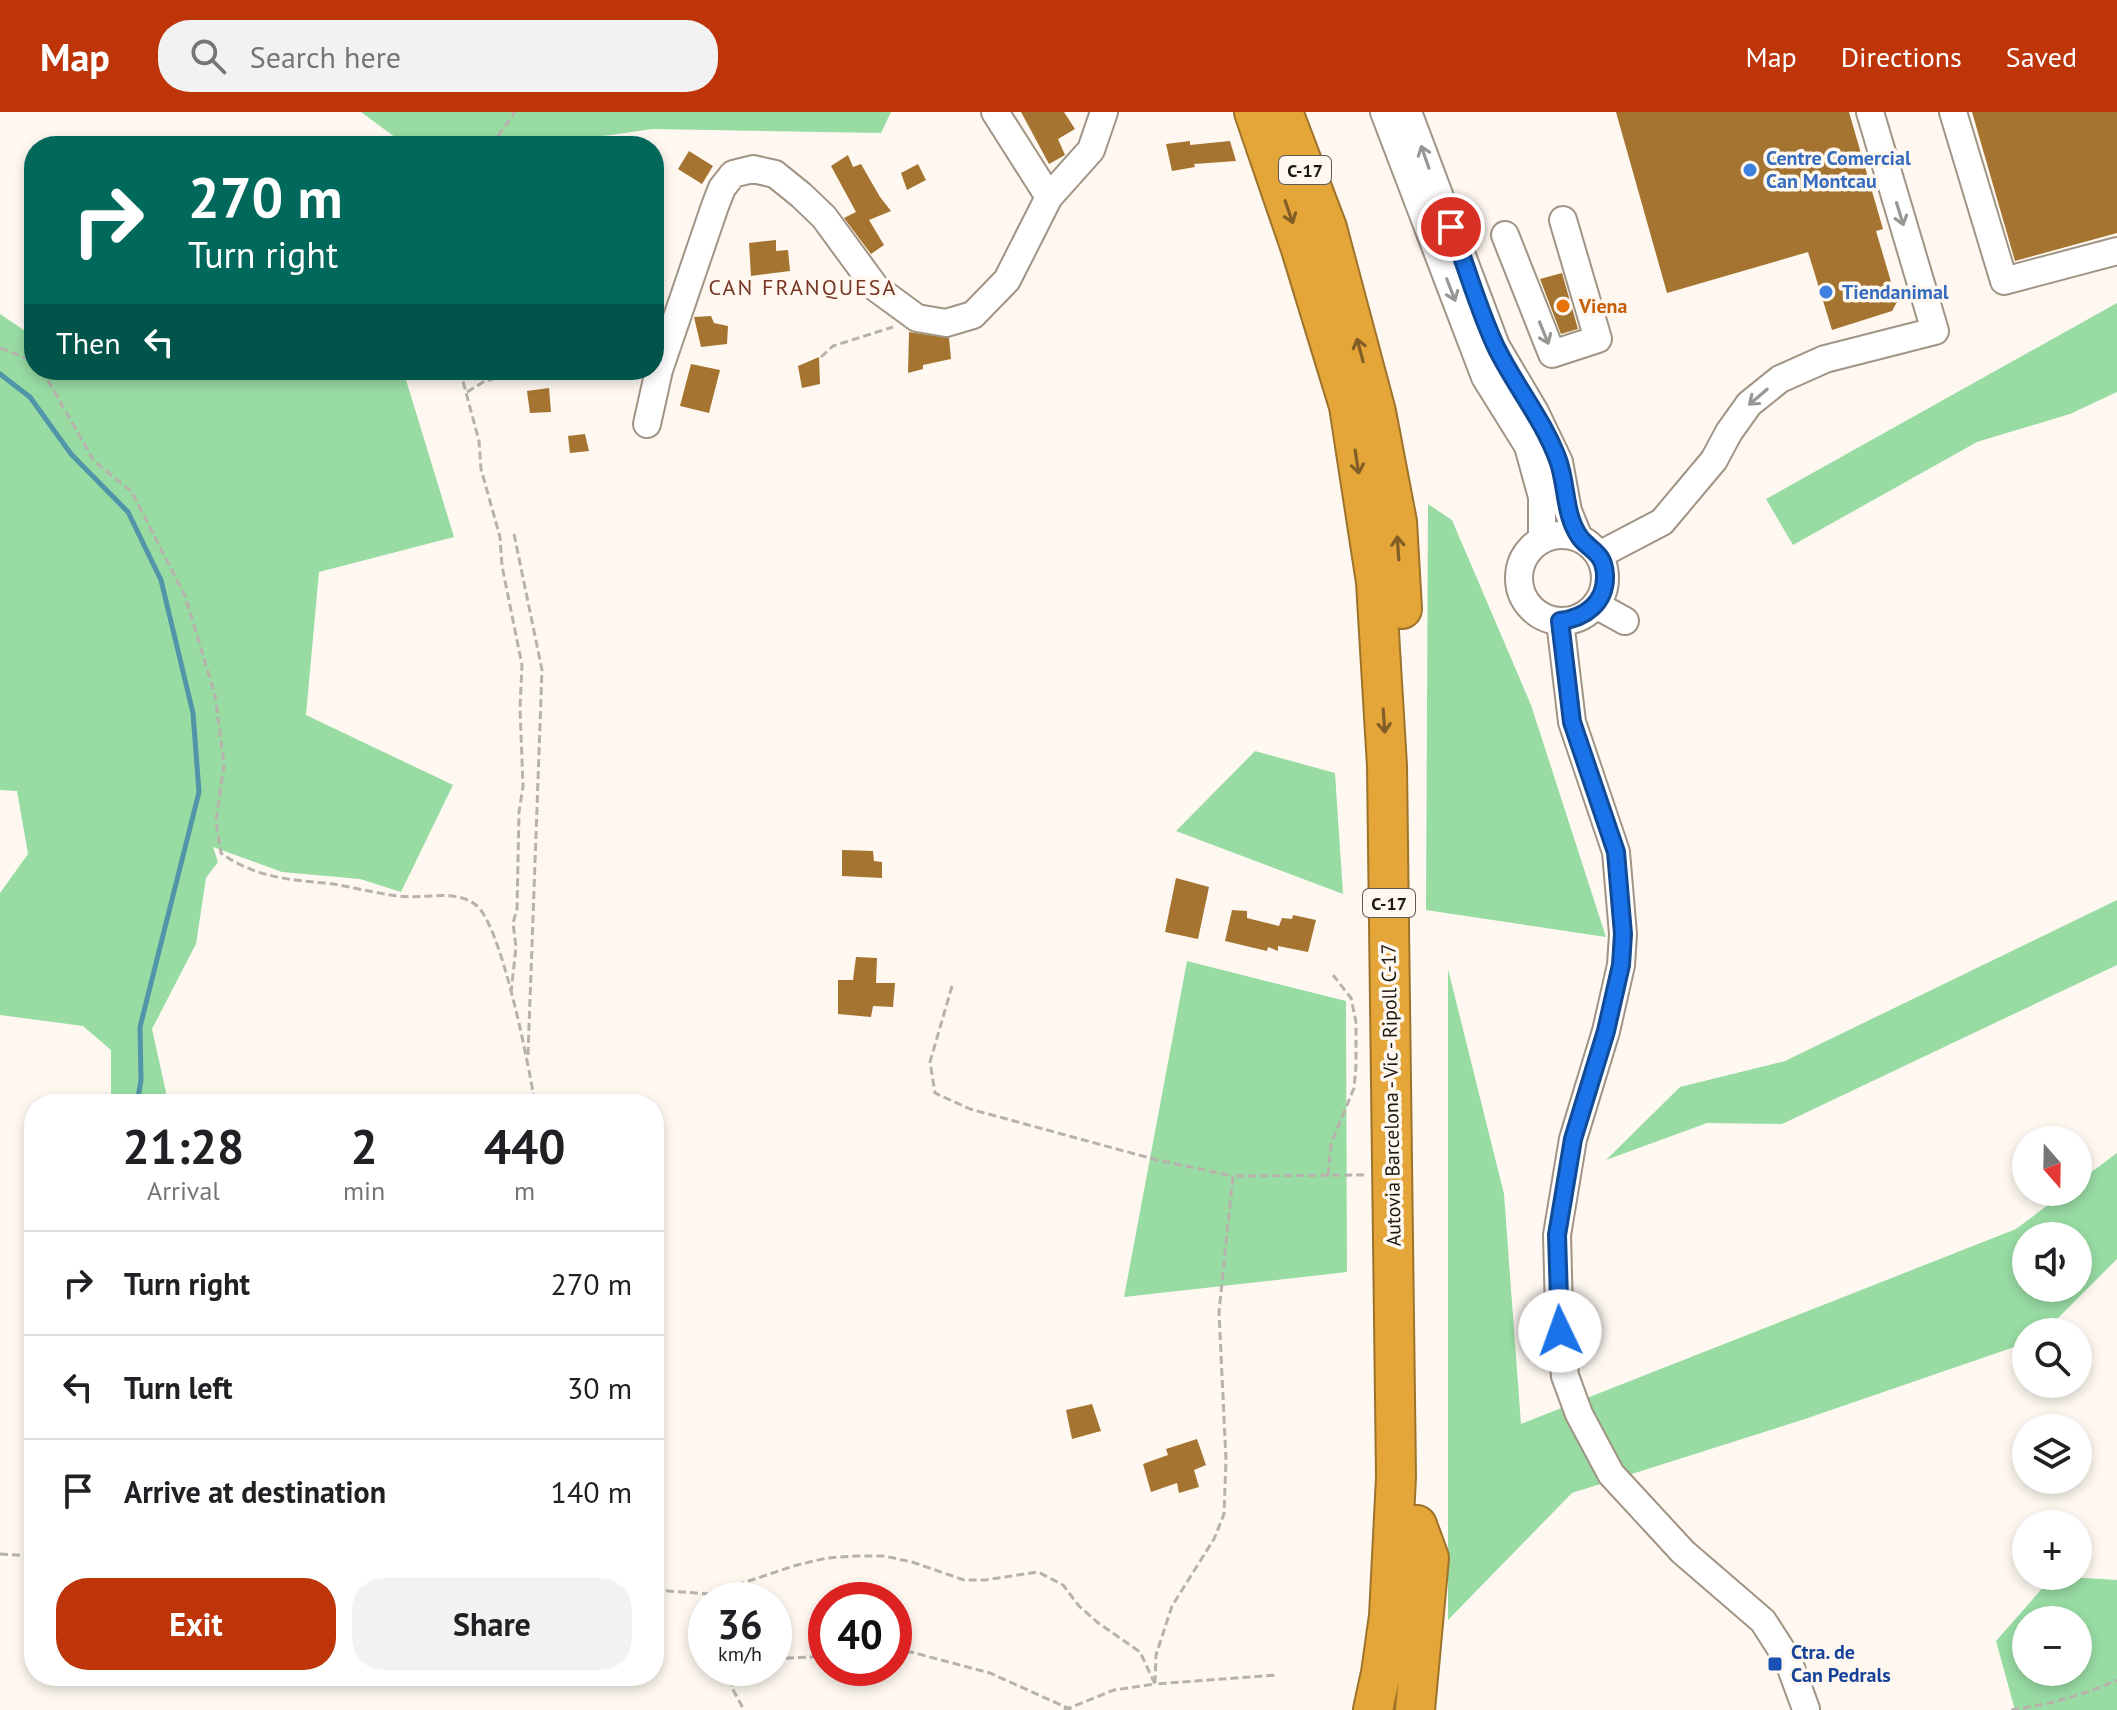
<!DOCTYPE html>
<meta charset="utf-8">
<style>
:root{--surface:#fff;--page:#f2f2f2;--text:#202124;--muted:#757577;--line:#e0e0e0;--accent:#be350a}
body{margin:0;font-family:"PT Sans",sans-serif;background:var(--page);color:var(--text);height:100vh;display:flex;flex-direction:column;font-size:30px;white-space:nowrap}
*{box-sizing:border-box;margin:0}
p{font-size:26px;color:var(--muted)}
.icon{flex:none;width:44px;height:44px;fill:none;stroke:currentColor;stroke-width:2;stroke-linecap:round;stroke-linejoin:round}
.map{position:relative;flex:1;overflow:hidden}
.sheet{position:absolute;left:24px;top:982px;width:640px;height:592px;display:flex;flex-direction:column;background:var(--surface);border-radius:32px;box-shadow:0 4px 12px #0003}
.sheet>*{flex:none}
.banner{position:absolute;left:24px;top:24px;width:640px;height:244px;border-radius:32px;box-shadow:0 4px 12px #0003;background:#00695c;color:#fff;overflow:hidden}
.needle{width:52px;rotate:160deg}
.controls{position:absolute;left:2012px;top:1014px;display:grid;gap:16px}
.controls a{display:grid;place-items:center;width:80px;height:80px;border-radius:50%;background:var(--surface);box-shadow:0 4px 12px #0003;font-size:40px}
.speed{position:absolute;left:688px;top:1470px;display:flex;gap:16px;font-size:40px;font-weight:700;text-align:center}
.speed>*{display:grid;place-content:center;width:104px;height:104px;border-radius:50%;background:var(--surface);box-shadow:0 4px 12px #0003;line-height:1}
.speed small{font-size:20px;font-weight:400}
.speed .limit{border:12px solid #d22;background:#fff;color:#111}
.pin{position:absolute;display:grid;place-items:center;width:68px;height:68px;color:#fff;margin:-34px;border:4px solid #fff;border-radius:50%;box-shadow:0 2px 8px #0007}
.me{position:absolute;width:88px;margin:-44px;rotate:357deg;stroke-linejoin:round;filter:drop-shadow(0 0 6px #0008)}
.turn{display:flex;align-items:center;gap:28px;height:168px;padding:0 32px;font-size:36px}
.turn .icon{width:104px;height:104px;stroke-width:2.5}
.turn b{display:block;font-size:56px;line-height:68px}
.then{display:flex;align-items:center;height:76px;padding:0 32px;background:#0003;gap:16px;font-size:30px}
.eta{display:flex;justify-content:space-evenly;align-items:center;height:136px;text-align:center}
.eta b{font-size:48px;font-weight:800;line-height:56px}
.cta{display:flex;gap:16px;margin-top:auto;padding:16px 32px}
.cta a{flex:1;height:92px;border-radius:32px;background:var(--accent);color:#fff;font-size:32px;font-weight:800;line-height:92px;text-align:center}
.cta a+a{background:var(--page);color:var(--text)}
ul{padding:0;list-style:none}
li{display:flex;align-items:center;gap:24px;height:104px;padding:0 32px;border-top:2px solid var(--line)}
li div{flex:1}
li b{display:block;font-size:30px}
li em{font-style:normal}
header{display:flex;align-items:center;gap:48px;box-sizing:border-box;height:112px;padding:0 40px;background:var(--accent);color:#fff}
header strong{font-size:38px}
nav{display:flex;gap:44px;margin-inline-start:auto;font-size:28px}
.search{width:560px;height:72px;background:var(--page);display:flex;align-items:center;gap:20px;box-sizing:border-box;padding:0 28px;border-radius:32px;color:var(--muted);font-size:30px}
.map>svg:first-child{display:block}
</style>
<header>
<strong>Map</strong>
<div class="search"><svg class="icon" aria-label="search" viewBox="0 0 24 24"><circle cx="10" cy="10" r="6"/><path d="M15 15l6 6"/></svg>Search here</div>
<nav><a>Map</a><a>Directions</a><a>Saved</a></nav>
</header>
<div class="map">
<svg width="2117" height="1598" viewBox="0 0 2117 1598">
<rect width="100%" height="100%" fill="#fef8f1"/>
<path fill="#98dca4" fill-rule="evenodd" d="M361 0H891L881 21 653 17 532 34H407Z
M2117 191V280L2070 302 1977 330 1793 433 1766 387Z
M0 202 34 225V258H403L454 425 319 460 306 603 453 673 401 780 360 767 282 760 213 735 218 750 206 766 196 832 152 917 166 980 163 992H111V938L83 914 0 903V781L28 742 17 679 0 678Z
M1428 392 1452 408 1531 593 1606 825 1426 798Z
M1255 639 1335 661 1343 782 1176 719Z
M2117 788V853L1782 1012 1707 1011 1606 1048 1680 975 1785 949Z
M1187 849 1346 889 1347 1160 1124 1185Z
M1448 857 1504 1082 1521 1312 2016 1117 2065 1080H2078V1070L2117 1041V1147L2044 1220H2026V1231L1802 1308 1572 1381 1448 1508ZM2026 1124H2078V1176H2026Z
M2053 1464 2117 1468V1598H2015L1996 1529ZM2078 1508V1560H2026V1508Z"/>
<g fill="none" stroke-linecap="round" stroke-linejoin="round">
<path stroke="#5096a8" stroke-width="5" d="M0 262 30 285 71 342 128 400 161 468 193 601 199 680 140 915 141 968 137 992"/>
</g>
<path fill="#a57430" d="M1021 0H1064L1075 17 1058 27 1065 43 1049 52Z
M1616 0H1849L1883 117 1876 119 1897 190 1892 199 1832 218 1808 140 1667 181Z
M1972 0H2117V121L2015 149Z
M1190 29V33L1230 29 1236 49 1194 52 1195 55 1172 59 1166 32Z
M689 39 713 54 702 72 678 57Z
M848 43 853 55 861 52 880 85 891 99 869 108 884 133 871 142 844 106 856 100 831 54Z
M918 52 926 68 907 78 901 61Z
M776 128V139L788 138 790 159 751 164 749 131Z
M1562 161 1578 217 1561 222 1540 167Z
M711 204 714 211 728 214 727 232 701 235 694 205Z
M909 220 949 226 951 247 923 253V257L908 261Z
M819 245 820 272 802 276 798 254Z
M691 252 720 258 709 301 680 294Z
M549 276 551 300 530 301 527 279Z
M585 322 589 339 570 341 568 324Z
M842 738 873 739 874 749 882 750V766L842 764Z
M1176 766 1209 775 1198 827 1165 820Z
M1232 798 1247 799V806L1279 814 1282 806 1292 807 1293 803 1316 808 1308 840 1278 834V839L1268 835 1267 839 1225 829Z
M856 845 877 846 876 871H895L893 895 873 894 871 905 838 902V868H853Z
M1092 1292 1101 1319 1072 1327 1066 1298Z
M1197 1327 1206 1353 1194 1358 1199 1375 1179 1381 1177 1371 1151 1380 1143 1352 1168 1343 1166 1337Z"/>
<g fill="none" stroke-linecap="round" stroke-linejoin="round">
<defs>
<path id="minor" d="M995 0 1049 85
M1384 0 1485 265 1528 334 1542 385V428
M1408 0 1496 234 1535 300 1559 350 1568 399 1579 426
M1953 0 2004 169 2117 139
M1505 123 1552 242 1598 227 1563 108
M647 312 659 258 715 94 722 76 733 62 753 57 775 62 801 83 824 105 876 176 917 206 946 211 973 203 1007 168 1049 85 1091 38 1104 0
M1519 466a43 43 0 1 1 86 0a43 43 0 1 1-86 0Z
M1599 443 1662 410 1714 348 1729 320 1749 292 1780 267 1825 247 1935 219 1870 0
M1596 493 1625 509
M1560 509 1572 610 1616 740 1623 822 1621 853 1606 919 1573 1027 1557 1123 1559 1200 1565 1264 1579 1302 1611 1362 1683 1440 1763 1509 1788 1548 1806 1597"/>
<path id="highway" d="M1254 0 1301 137 1349 294 1376 470 1387 654 1396 1365 1389 1504 1381 1561 1373 1598
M1283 0 1327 116 1376 300 1397 410 1402 497
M1415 1598 1429 1446 1417 1413"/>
</defs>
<use href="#minor" stroke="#a19484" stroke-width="30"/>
<use href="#highway" stroke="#9e732b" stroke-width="42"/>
<path stroke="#b7b2ab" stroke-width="3" stroke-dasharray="8 4" stroke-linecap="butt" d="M491 34 515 0
M0 236 34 249
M821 245 833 234 893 215
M42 258 94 349 132 380 185 484 215 583 224 653 216 709 221 741C252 764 288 768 325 771 350 774 373 781 398 784 422 788 455 776 476 793 502 814 529 955 535 992
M460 258 479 329 481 357 500 425 502 454 522 553 520 596 523 674 519 700 517 797 513 811 516 835 511 881
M467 280 485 269 530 258
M514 422 542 558 528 943
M952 874 930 950 935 981 970 997 1157 1048 1233 1064
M1328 1063 1331 1032 1354 976 1356 954V910L1351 886 1333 863
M0 1442 34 1444
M654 1478 709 1482 797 1453 827 1446 856 1444H884L912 1450 964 1468H985L1038 1460 1063 1473 1079 1494 1097 1510 1140 1540 1155 1572 1277 1563
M894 1540H911L990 1561 1072 1598
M774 1547 826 1544
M740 1556 731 1574 744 1598
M1064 1598 1114 1578 1155 1572 1156 1543 1172 1494 1214 1427 1224 1402 1226 1348 1219 1200 1233 1064 1364 1063
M2011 1598C2048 1593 2083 1583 2117 1568"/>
<use href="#minor" stroke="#fff" stroke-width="26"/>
<use href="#highway" stroke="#e4a539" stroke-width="38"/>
</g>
<defs><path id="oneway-shaft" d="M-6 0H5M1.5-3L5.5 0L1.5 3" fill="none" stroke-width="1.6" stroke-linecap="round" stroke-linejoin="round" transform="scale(2)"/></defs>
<g stroke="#999794">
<use href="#oneway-shaft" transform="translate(1425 45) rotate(-109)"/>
<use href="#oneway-shaft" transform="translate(1900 102) rotate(73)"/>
<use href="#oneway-shaft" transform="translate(1451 178) rotate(69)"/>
<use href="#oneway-shaft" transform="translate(1544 221) rotate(68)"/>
<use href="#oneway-shaft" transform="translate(1758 285) rotate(140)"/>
</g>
<g stroke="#805e25">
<use href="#oneway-shaft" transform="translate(1289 100) rotate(71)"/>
<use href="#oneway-shaft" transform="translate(1360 238) rotate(-105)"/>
<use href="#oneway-shaft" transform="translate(1357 350) rotate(81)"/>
<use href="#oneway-shaft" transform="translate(1398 436) rotate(-94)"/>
<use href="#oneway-shaft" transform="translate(1384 609) rotate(86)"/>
</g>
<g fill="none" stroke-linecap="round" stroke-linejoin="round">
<defs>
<path id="route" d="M1451 115C1467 155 1478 197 1496 235 1515 274 1543 307 1558 348 1567 372 1564 402 1579 424 1588 438 1604 439 1605 463 1606 491 1585 506 1560 509L1572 610 1616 740 1623 822 1621 853 1606 919 1573 1027 1557 1123 1560 1219"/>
</defs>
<use href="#route" stroke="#114b97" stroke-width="20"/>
<use href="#route" stroke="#1a73e8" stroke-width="14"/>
</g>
<g fill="#3f7fe0" stroke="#fef8f1" stroke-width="3">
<circle cx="1750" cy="58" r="8"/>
<circle cx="1826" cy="180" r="8"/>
</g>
<circle fill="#e8710a" stroke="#fef8f1" stroke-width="3" cx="1563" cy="194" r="8"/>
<rect fill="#1a4fb4" stroke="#fef8f1" stroke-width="3" x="1767" y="1544" width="16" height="16" rx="4"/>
<g text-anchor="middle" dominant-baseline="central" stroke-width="7" stroke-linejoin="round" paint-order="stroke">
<g fill="#fef8f1" stroke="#605a54" stroke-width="2">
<rect x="1279" y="44" width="52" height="28" rx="6"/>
<rect x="1363" y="777" width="52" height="28" rx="6"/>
</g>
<g font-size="18" font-weight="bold" fill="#1c1711">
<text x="1305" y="58">C-17</text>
<text x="1389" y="791">C-17</text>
</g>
<g font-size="20" font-weight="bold" fill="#366cbe" stroke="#fef8f1" text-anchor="start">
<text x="1766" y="46">Centre Comercial<tspan x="1766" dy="23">Can Montcau</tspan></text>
<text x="1842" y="180">Tiendanimal</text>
</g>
<g font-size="20" font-weight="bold" fill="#c56008" stroke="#fef8f1" text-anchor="start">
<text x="1579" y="194">Viena</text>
</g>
<g font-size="20" fill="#1c1711" stroke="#fef8f1">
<text transform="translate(1391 983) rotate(-91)">Autovia Barcelona - Vic - Ripoll C-17</text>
</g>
<g font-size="20" font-weight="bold" fill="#164399" stroke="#fef8f1" text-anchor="start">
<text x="1791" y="1540">Ctra. de<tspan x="1791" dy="23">Can Pedrals</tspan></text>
</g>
<g font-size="22" letter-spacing="2" fill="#793524" stroke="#fef8f1">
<text x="803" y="175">CAN FRANQUESA</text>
</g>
</g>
</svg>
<div class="controls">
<a><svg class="needle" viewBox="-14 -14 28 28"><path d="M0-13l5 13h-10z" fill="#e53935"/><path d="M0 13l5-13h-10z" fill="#757577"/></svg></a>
<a><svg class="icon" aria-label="sound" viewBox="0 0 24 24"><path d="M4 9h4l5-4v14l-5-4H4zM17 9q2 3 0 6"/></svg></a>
<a><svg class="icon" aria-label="search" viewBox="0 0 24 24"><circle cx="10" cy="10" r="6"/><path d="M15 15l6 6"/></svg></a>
<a><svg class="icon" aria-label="layers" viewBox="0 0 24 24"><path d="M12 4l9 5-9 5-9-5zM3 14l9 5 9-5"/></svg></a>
<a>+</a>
<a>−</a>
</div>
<div class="speed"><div>36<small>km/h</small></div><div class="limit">40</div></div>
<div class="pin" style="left:1451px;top:115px;background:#d93025"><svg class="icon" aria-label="arrive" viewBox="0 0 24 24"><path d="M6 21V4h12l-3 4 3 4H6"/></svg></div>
<svg class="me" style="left:1560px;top:1219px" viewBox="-20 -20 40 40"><circle r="19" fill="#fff"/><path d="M0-13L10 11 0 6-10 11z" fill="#1a73e8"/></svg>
<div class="banner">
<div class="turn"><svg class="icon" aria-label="right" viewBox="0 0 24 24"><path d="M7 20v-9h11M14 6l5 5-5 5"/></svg><div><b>270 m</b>Turn right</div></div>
<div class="then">Then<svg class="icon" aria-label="left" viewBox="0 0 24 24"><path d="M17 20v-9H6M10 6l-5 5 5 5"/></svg></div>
</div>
<section class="sheet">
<div class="eta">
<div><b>21:28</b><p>Arrival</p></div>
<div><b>2</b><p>min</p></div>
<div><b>440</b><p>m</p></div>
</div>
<ul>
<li><svg class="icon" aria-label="right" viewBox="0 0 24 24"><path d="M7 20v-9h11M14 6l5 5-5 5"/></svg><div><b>Turn right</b></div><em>270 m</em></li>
<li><svg class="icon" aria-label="left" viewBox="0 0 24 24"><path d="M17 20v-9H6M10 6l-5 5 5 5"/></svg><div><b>Turn left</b></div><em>30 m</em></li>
<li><svg class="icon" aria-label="arrive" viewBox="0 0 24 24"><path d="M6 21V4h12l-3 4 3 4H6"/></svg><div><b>Arrive at destination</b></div><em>140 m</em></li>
</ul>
<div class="cta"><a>Exit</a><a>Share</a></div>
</section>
</div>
